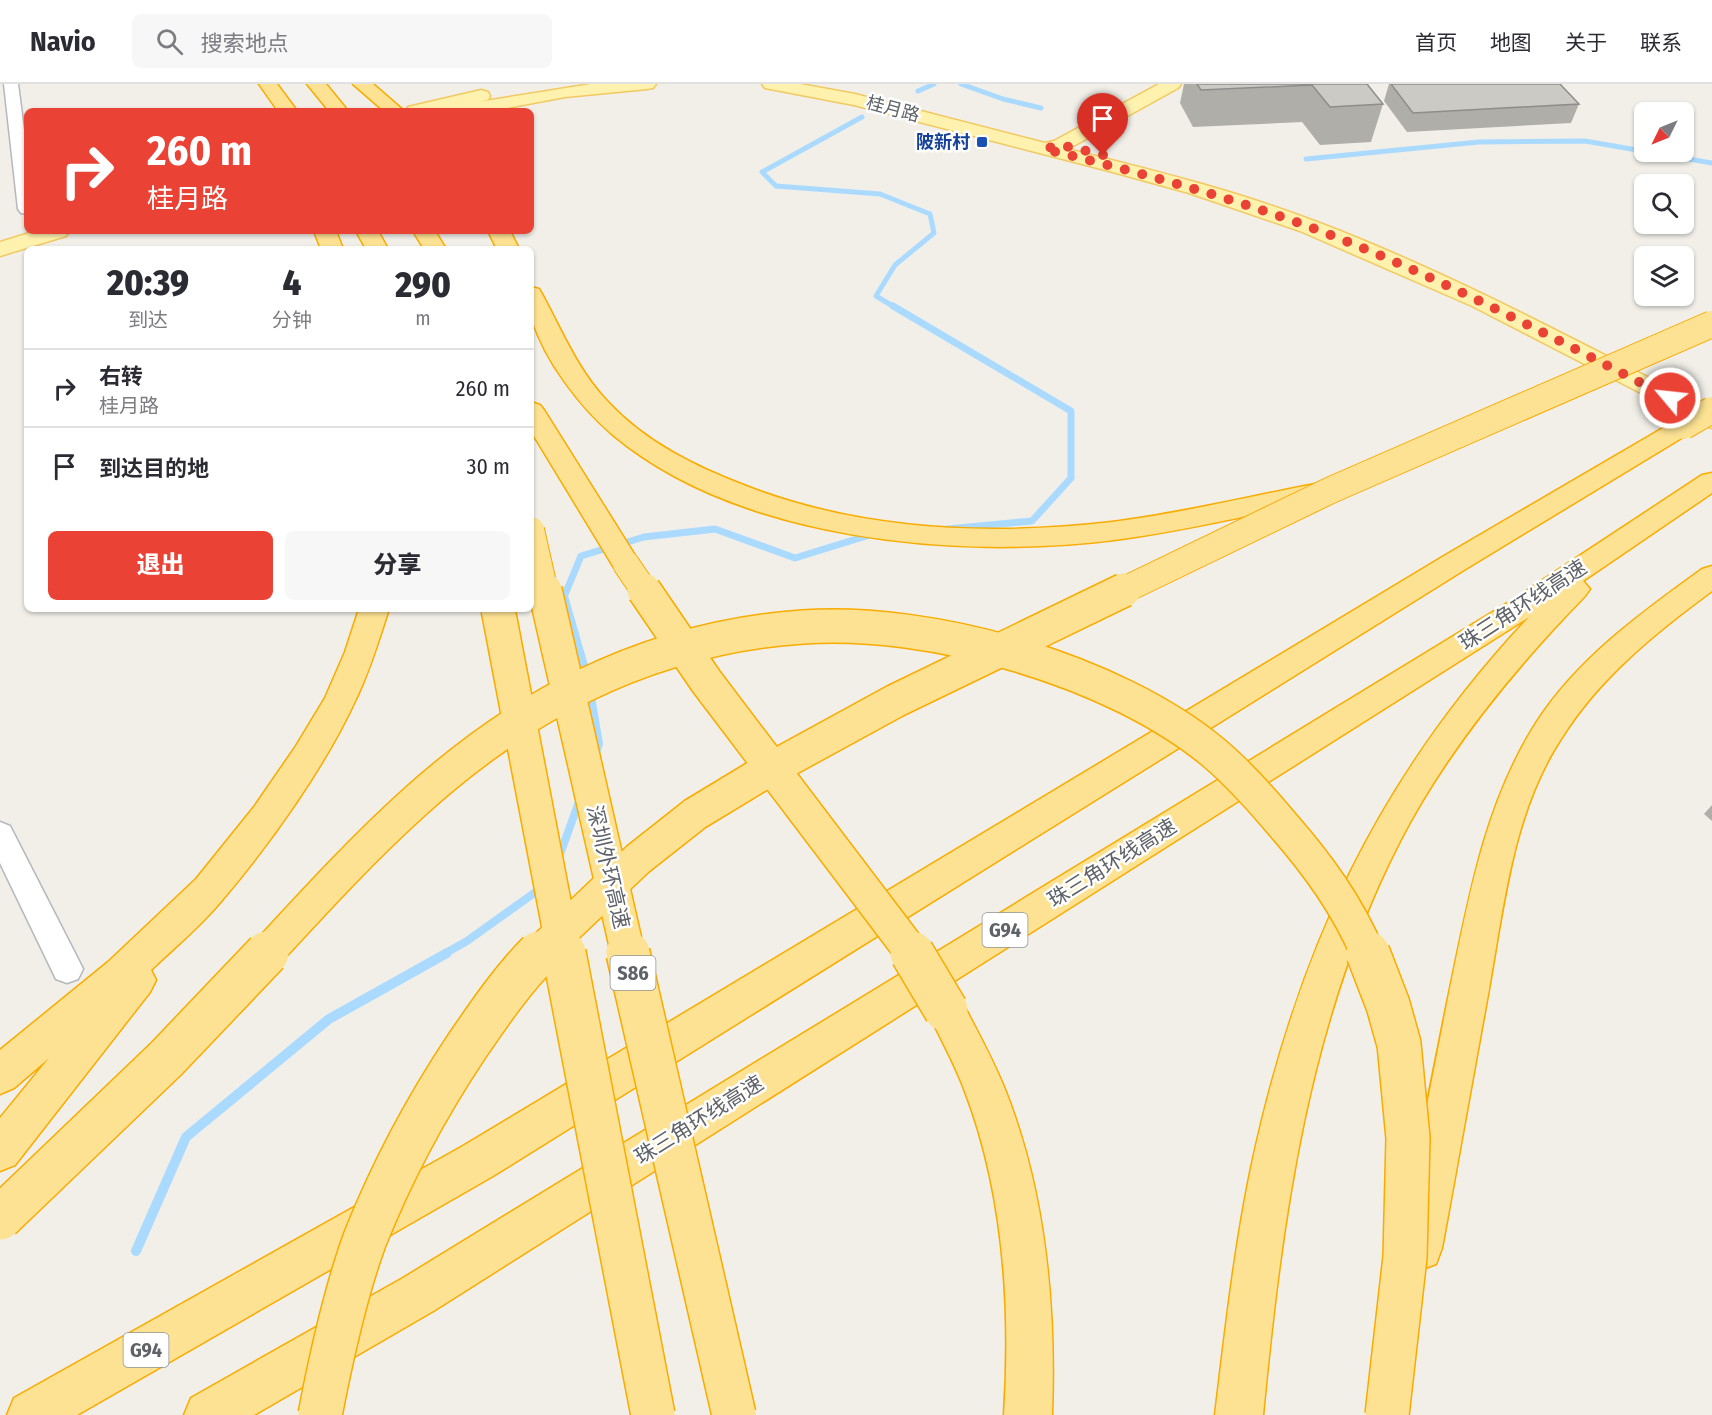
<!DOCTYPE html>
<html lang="zh">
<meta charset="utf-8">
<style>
:root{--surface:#fff;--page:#f7f7f7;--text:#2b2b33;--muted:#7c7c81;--line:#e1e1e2;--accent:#ea4335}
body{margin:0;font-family:"Fira Sans Condensed","Noto Sans SC",sans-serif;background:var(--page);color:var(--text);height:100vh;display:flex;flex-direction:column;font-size:22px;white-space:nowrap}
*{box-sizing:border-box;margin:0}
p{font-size:20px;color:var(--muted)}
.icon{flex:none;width:33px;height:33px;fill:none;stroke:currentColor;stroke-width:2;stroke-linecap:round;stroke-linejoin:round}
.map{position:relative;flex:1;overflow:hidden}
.drawer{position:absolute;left:24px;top:162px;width:510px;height:366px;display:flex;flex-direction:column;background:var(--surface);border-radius:9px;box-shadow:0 2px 4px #0004}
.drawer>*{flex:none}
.banner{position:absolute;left:24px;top:24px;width:510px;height:126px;border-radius:9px;box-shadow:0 2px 4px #0004;background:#ea4335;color:#fff;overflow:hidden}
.needle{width:39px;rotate:227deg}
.controls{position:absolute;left:1634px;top:18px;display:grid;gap:12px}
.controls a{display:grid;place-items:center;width:60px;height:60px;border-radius:9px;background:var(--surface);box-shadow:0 2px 4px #0004;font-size:30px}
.pin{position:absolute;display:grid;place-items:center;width:51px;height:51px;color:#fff;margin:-62px -26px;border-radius:50% 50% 50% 0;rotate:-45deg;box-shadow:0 0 6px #0007}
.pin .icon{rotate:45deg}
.me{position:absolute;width:66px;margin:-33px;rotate:298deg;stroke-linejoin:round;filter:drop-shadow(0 0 4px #0008)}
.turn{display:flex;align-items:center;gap:21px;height:126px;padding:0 24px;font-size:27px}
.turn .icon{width:78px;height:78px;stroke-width:2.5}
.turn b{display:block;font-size:42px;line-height:51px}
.eta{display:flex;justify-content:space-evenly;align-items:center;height:102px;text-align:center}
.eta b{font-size:36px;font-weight:800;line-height:42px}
.cta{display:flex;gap:12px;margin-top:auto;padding:12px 24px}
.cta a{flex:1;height:69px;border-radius:9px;background:var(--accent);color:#fff;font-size:24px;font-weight:800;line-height:69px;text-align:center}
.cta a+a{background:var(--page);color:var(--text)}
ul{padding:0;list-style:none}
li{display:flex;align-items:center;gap:18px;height:78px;padding:0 24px;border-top:2px solid var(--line)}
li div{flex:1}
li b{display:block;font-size:22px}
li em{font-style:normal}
header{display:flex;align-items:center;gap:36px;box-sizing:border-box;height:84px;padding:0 30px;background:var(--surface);border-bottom:2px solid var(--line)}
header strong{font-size:28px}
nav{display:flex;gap:33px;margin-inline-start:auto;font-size:21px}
.search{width:420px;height:54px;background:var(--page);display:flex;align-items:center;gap:15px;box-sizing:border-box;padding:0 21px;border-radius:9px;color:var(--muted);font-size:22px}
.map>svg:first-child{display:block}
</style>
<header>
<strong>Navio</strong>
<div class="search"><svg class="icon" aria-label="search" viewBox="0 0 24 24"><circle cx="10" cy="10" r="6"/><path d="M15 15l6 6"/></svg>搜索地点</div>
<nav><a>首页</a><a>地图</a><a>关于</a><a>联系</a></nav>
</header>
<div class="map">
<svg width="1712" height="1331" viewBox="0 0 1712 1331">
<rect width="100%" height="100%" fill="#f1efe8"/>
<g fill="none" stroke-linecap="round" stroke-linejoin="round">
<path stroke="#aadaff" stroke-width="5" d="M961 0 1003 15 1041 24
M918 7 934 0
M862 33 762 88 776 102 880 110 930 130 934 149 895 181 876 212 896 224
M1306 75 1479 58 1585 57 1712 79"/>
<path stroke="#aadaff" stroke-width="7" d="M893 222 1071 327V394L1032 437 948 445
M566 508 581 472 644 453 715 445 795 474 876 449"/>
<path stroke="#aadaff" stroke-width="8" d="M566 506 564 512 587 592
M590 607 599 660 594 674
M558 776 581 712
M444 870 467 857 544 802"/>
<path stroke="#aadaff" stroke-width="10" d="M136 1167 186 1053 329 935 447 869"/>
<defs>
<path id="minor" d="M4 0H18L27 69V130L21 129 18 125Z
M0 738 10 742 78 875 83 885 78 895 67 899 56 895 0 779Z"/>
<path id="major" d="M591 0H656L653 4 647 5 565 13 491 27H451L453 24 440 27H406L408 23 481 6 488 8 490 12 488 16 479 18Z
M762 0H800L855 10 1045 59 1054 57 1159 0H1181L1178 4 1068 65C1152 86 1237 107 1317 138 1454 190 1582 260 1712 326V344L1703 341 1472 222 1300 147 1189 109 1109 87 854 21 765 4Z
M36 147H69L66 152 0 172V158Z"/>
<path id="highway" d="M259 0H277L297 27H278Z
M307 0H326L348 27H329Z
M353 0H373L404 27H384Z
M314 147H336L343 165H321Z
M356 147H378L388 165H366Z
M413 147H435L446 165H424Z
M488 147H510L519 165H497Z
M531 203 539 205 542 210C562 247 578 287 608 318 645 358 696 383 746 402 862 447 990 452 1112 438 1184 429 1255 411 1326 398L1336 401 1340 407 1336 413 1326 416C1256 429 1185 447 1114 456 956 476 739 456 613 351 580 323 545 277 532 235 529 226 531 213 531 203Z
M531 318 540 321 544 326 636 473 640 480 636 487 626 490 616 487 531 347Z
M1684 334 1693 337 1697 342 1693 347 1464 486 493 1092 77 1331H7L14 1314 463 1062 1444 472 1675 337Z
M1712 389V409L1583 497 1590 505 1585 512C1514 585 1447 666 1400 757 1308 936 1282 1134 1263 1331H1215C1225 1249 1234 1166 1251 1084 1297 868 1377 695 1529 533L435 1226 254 1331H184L191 1314 403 1194 1514 515 1702 391Z
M1712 482V507C1655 549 1599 594 1561 655 1513 728 1504 821 1489 905 1473 992 1458 1078 1442 1164L1436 1180 1420 1186 1404 1180 1398 1164C1415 1081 1432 998 1448 914 1468 819 1483 723 1536 639 1577 575 1641 529 1702 485Z
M359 525H389C379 555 370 586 356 615 326 681 270 760 223 815 202 841 175 863 151 886L156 896 150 908 15 1081 0 1087V1034L49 974 14 1004 0 1010V966L108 878 196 795 254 723 296 662 325 614 345 568Z
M946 909 960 914C976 945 993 975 1006 1008 1046 1110 1056 1222 1052 1331H1004C1011 1222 1004 1108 964 1005 954 978 939 952 927 926L932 914Z"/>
</defs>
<use href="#minor" stroke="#b5b8bc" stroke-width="3"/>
<use href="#major" stroke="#f2c960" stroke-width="3"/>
<use href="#highway" stroke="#f9ab00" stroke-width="3"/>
<use href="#minor" fill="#fff" fill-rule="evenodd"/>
<use href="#major" fill="#fff2af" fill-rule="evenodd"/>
<use href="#highway" fill="#fde293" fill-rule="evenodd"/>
<defs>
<path id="highway-bridge-far2" d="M1684 342 1712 326
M531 446 545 508
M626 480 645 508
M1120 508 1331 406 1712 240"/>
<path id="highway-bridge-far1" d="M545 506 628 870
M644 506 706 597 913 870
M498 525 564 870
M266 870C360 768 456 662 583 602 651 569 727 548 803 543 930 534 1115 586 1214 669 1239 690 1262 716 1283 741 1318 781 1347 821 1368 870
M538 870 638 775 695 730 756 693 895 617 1124 506"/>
<path id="highway-bridge" d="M564 869 653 1331
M628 869 734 1331
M912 869 946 926
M1368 869 1388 921 1399 960 1408 1054 1405 1173 1387 1331
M0 1134 167 974 267 869
M320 1331C331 1274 345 1209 365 1155 392 1087 427 1022 467 962 489 930 512 896 539 869"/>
</defs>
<use href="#highway-bridge-far2" stroke="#f9ab00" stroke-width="28" stroke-linecap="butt"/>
<use href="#highway-bridge-far1" stroke="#f9ab00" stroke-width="36" stroke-linecap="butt"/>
<use href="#highway-bridge" stroke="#f9ab00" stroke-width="46" stroke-linecap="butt"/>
<use href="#highway-bridge-far2" stroke="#fde293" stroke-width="26"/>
<use href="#highway-bridge-far1" stroke="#fde293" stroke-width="33"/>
<use href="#highway-bridge" stroke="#fde293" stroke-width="43"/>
</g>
<path fill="#afaea9" d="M1184 0H1367L1383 20 1371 58 1320 61 1302 38 1193 43 1180 19Z
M1389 0H1560L1579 20 1571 39 1407 48 1384 17Z
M1712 721V737L1704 730Z"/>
<path fill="#cccac5" stroke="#8f8d8a" stroke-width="1.5" d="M1197 0H1367L1383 20 1330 23 1312 1 1201 6Z
M1391 0H1560L1579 20 1413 29Z"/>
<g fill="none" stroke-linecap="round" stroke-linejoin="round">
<path stroke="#ea4335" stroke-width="10" stroke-dasharray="0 18" d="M1103 71 1061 61 1044 65C1134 87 1223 111 1310 143 1434 190 1552 253 1670 314"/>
</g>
<rect fill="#1a4fb4" stroke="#fff" stroke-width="2" x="976" y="52" width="12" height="12" rx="3"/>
<g text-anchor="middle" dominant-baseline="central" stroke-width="5" stroke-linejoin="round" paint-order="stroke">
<g font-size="18" fill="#5f6368" stroke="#fff">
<text transform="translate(893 25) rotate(15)">桂月路</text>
</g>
<g font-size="18" font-weight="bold" fill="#164399" stroke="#fff" text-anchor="end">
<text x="970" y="58">陂新村</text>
</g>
<g fill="#fff" stroke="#8f9295" stroke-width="1.5">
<rect x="982.5" y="829" width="45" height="34" rx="4.5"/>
<rect x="610.5" y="872" width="45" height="34" rx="4.5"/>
<rect x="123.5" y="1249" width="45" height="34" rx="4.5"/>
</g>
<g font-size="20" font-weight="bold" fill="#5f6368">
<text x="1005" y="846">G94</text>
<text x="633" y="889">S86</text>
<text x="146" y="1266">G94</text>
</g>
<g font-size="21" fill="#5f6368" stroke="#fff">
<text transform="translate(1523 521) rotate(-33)">珠三角环线高速</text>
<text transform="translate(1112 779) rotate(-32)">珠三角环线高速</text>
<text transform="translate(608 783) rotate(77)">深圳外环高速</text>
<text transform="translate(699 1036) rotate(-32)">珠三角环线高速</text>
</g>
</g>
</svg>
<div class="controls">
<a><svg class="needle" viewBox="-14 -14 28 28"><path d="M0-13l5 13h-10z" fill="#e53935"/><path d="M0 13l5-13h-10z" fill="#7c7c81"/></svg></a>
<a><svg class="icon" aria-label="search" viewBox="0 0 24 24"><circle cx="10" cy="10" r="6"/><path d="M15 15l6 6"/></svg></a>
<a><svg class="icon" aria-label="layers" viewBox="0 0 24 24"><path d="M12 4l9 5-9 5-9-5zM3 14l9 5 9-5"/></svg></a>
</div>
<div class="pin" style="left:1103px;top:71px;background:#d93025"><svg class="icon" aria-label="arrive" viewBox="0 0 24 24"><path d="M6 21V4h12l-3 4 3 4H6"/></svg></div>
<svg class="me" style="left:1670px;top:314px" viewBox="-20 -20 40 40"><circle r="17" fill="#ea4335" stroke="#fff" stroke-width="3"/><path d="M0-11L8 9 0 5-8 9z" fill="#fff"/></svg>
<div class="banner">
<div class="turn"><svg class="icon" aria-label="right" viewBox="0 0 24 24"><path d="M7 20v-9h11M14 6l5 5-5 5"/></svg><div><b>260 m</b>桂月路</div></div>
</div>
<section class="drawer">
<div class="eta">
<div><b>20:39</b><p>到达</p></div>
<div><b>4</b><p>分钟</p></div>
<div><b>290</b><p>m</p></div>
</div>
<ul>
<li><svg class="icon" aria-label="right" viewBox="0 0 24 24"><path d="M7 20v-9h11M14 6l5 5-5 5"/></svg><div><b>右转</b><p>桂月路</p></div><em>260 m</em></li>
<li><svg class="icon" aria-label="arrive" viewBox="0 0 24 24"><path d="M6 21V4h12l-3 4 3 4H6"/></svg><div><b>到达目的地</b></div><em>30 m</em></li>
</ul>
<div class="cta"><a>退出</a><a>分享</a></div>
</section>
</div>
